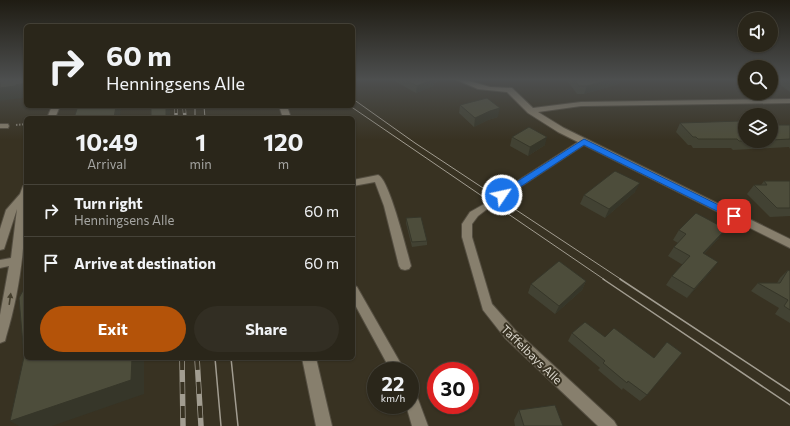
<!DOCTYPE html>
<style>
:root{--surface:#2a261a;--page:#322e23;--text:#f1f3f6;--muted:#a5a5a2;--line:#464339;--accent:#b45309}
body{margin:0;font-family:Commissioner,sans-serif;background:var(--page);color:var(--text);height:100vh;display:flex;flex-direction:column;font-size:15px;white-space:nowrap}
*{box-sizing:border-box;margin:0}
p{font-size:13px;color:var(--muted)}
.icon{flex:none;width:22px;height:22px;fill:none;stroke:currentColor;stroke-width:2;stroke-linecap:round;stroke-linejoin:round}
.map{position:relative;flex:1;overflow:hidden}
.sheet{position:absolute;left:24px;top:116px;width:331px;height:244px;display:flex;flex-direction:column;background:var(--surface);border-radius:6px;box-shadow:0 1px 3px #0004,0 0 0 1px var(--line)}
.sheet>*{flex:none}
.hud{position:absolute;left:24px;top:24px;width:331px;height:84px;border-radius:6px;box-shadow:0 1px 3px #0004,0 0 0 1px var(--line);background:#2a261a;color:var(--text);overflow:hidden}
.buttons{position:absolute;left:738px;top:12px;display:grid;gap:8px}
.buttons a{display:grid;place-items:center;width:40px;height:40px;border-radius:50%;background:var(--surface);box-shadow:0 1px 3px #0004,0 0 0 1px var(--line);font-size:20px}
.speed{position:absolute;left:367px;top:362px;display:flex;gap:8px;font-size:20px;font-weight:700;text-align:center}
.speed>*{display:grid;place-content:center;width:52px;height:52px;border-radius:50%;background:var(--surface);box-shadow:0 1px 3px #0004,0 0 0 1px var(--line);line-height:1}
.speed small{font-size:10px;font-weight:400}
.speed .limit{border:6px solid #d22;background:#fff;color:#111}
.pin{position:absolute;display:grid;place-items:center;width:34px;height:34px;color:#fff;margin:-17px;border-radius:8px;box-shadow:0 2px 6px #0006}
.me{position:absolute;width:44px;margin:-22px;rotate:56deg;stroke-linejoin:round;filter:drop-shadow(0 0 3px #0008)}
.turn{display:flex;align-items:center;gap:14px;height:84px;padding:0 16px;font-size:18px}
.turn .icon{width:52px;height:52px;stroke-width:2.5}
.turn b{display:block;font-size:28px;line-height:34px}
.eta{display:flex;justify-content:space-evenly;align-items:center;height:68px;text-align:center}
.eta b{font-size:24px;font-weight:700;line-height:28px}
.primary-button{display:flex;gap:8px;margin-top:auto;padding:8px 16px}
.primary-button a{flex:1;height:46px;border-radius:24px;background:var(--accent);color:#fff;font-size:16px;font-weight:700;line-height:46px;text-align:center}
.primary-button a+a{background:var(--page);color:var(--text)}
ul{padding:0;list-style:none}
li{display:flex;align-items:center;gap:12px;height:52px;padding:0 16px;border-top:1px solid var(--line)}
li div{flex:1}
li b{display:block;font-size:15px}
li em{font-style:normal}
.map>svg:first-child{display:block}
</style>
<div class="map">
<svg width="790" height="426" viewBox="0 0 790 426">
<rect width="100%" height="100%" fill="#383222"/>
<g fill="none" stroke-linecap="round" stroke-linejoin="round">
<path stroke="#504b3c" stroke-width="10" stroke-dasharray="10 5" stroke-linecap="butt" d="M486 206 502 195"/>
<defs>
<path id="minor" d="M457 80H466L490 87 512 88 533 108 581 102 790 99V103L581 106 538 112 564 128 790 239V248L584 145 505 197H499L497 195 499 193 578 142 558 132 528 113 507 92 478 89Z
M52 106H60L55 118H47Z
M279 106H287L291 118H283Z
M0 124H8L9 126 8 128H0Z
M378 175C389 178 407 252 411 266L409 269 405 270 401 269 399 266 384 206 375 182 353 186V180Z
M26 185C26 236 21 288 6 337L5 341 0 343V315L9 266 0 268V260L11 258 17 209 5 246 4 249 0 250V229L6 210 20 194 23 186Z
M486 203 491 206 478 216 472 224V237L492 304 515 330 614 421 617 426H598L505 338 483 310 462 237V224L470 212Z
M353 285 357 287 405 371H391L353 301Z
M302 358H316L332 426H316Z
M410 389 415 391 428 426H412L406 405H410Z"/>
</defs>
<use href="#minor" stroke="#544e41" stroke-width="2"/>
<path stroke="#827d70" stroke-width="2" stroke-dasharray="1.5 1.5" stroke-linecap="butt" d="M16 125 26 124"/>
<use href="#minor" fill="#877f6d" fill-rule="evenodd"/>
<path stroke="#a29d91" stroke-width="1" d="M353 99 415 143 622 280
M195 106V118
M204 106 205 118
M350 106 605 280"/>
<path stroke="#a29d91" stroke-width="1.5" d="M603 279 790 405
M620 279 790 391
M215 358 221 426
M231 358 238 426"/>
<defs>
<path id="rail-far1" d="M176 106V118
M184 106 185 118"/>
<path id="rail" d="M182 358 183 426
M197 358 201 426"/>
</defs>
<use href="#rail-far1" stroke="#a29d91" stroke-width="3.5"/>
<use href="#rail" stroke="#a29d91" stroke-width="5.5"/>
<use href="#rail-far1" stroke="#383222" stroke-width="2.5" stroke-dasharray="7" stroke-linecap="butt"/>
<use href="#rail" stroke="#383222" stroke-width="4" stroke-dasharray="12" stroke-linecap="butt"/>
</g>
<path fill="#424233" d="M393 80H441L434 83 433 86 416 93Z
M567 80H621L619 84 584 94H577Z
M774 80H790V92Z
M460 105 498 117 488 120 474 127 459 113Z
M680 123 745 141H771V125H790V149L789 147 733 150 731 148H693L691 145H688L676 132Z
M512 137 545 145 528 156 510 146Z
M764 181H790V216L770 217 747 194 754 185H761Z
M635 192 605 218 580 204 584 195Z
M406 218 427 241V245L412 247 406 223Z
M679 230 719 238 704 254 711 271 687 298 666 285 672 276 683 265 668 256 674 247 678 243 673 240Z
M788 270 790 271V323L775 314 779 308 751 291 758 283H777L780 278Z
M586 281 582 290 555 314 528 293 531 284Z
M572 333 647 395 640 401 623 388 622 390 598 370 600 368 568 341Z
M519 410 563 426H515L514 420Z"/>
<path fill="#363629" d="M431 80H441L434 83 433 86 416 93 417 86Z
M609 80H621L619 84 584 94 587 86Z
M26 83V96H24L23 98 0 101V88Z
M116 106H121L120 118H114Z
M166 106H170V118H166Z
M299 106H310L299 108Z
M500 108 498 117 488 120 474 127 475 118 490 111Z
M547 137 545 145 528 156 530 147Z
M640 183 635 192 605 218 609 209Z
M726 229 719 238 696 262 703 253Z
M718 262 711 271 687 298 694 289Z
M586 281 582 290 555 314 559 306Z
M132 358H144V394L52 426H19L10 421Z"/>
<path fill="#4d4d3b" stroke="#363629" d="M0 80H26V83L16 85V86L0 88Z
M406 80H431L417 86Z
M574 80H609L587 86H579Z
M487 98 500 108 490 111 475 118 460 105Z
M78 106H116L114 118H74Z
M151 106H166V118H151Z
M741 121 745 124V141H746H739L737 139H698L696 137H693L680 123Z
M771 125H790V139L771 140Z
M529 127 547 137 530 147 512 137Z
M615 171 640 183 609 209 584 195Z
M764 181H790V208H777L754 185H767Z
M696 213 726 229 703 253 718 262 694 289 672 276 690 256 674 247 686 234 679 230Z
M421 217 427 241 412 242 406 218Z
M559 261 586 281 559 306 531 284Z
M788 270 790 271V310L784 306 788 300 758 283H780Z
M26 285V358H132L131 380 10 421 24 357 19 298Z
M585 322 605 337 614 328 654 358 667 342 682 353 647 395 628 381 627 383 603 363 605 361 572 333Z
M555 405 563 426H524L519 410Z"/>
<defs><path id="oneway-solid" d="M-6-.8H1V-3.2L6.5 0L1 3.2V.8H-6Z"/></defs>
<use fill="#443e2d" href="#oneway-solid" transform="translate(10 299) rotate(-82)"/>
<linearGradient id="sky" x2="0" y2="1"><stop stop-color="#1f1c13"/><stop offset="0.57" stop-color="#4d4f4f"/><stop offset="1" stop-color="#4d4f4f" stop-opacity="0"/></linearGradient>
<rect width="790" height="140" fill="url(#sky)"/>
<path fill="#1a73e8" stroke="#114b97" d="M584 139 737 214 739 216 737 218H731L584 145 505 197H499L498 195 499 193Z"/>
<g text-anchor="middle" dominant-baseline="central" stroke-width="4" stroke-linejoin="round" paint-order="stroke">
<g font-size="12" fill="#dbd7cd" stroke="#383222">
<text transform="translate(532 354) rotate(44)">Taffelbays Alle</text>
</g>
</g>
</svg>
<div class="buttons">
<a><svg class="icon" aria-label="sound" viewBox="0 0 24 24"><path d="M4 9h4l5-4v14l-5-4H4zM17 9q2 3 0 6"/></svg></a>
<a><svg class="icon" aria-label="search" viewBox="0 0 24 24"><circle cx="10" cy="10" r="6"/><path d="M15 15l6 6"/></svg></a>
<a><svg class="icon" aria-label="layers" viewBox="0 0 24 24"><path d="M12 4l9 5-9 5-9-5zM3 14l9 5 9-5"/></svg></a>
</div>
<div class="speed"><div>22<small>km/h</small></div><div class="limit">30</div></div>
<div class="pin" style="left:734px;top:216px;background:#d93025"><svg class="icon" aria-label="arrive" viewBox="0 0 24 24"><path d="M6 21V4h12l-3 4 3 4H6"/></svg></div>
<svg class="me" style="left:502px;top:195px" viewBox="-20 -20 40 40"><circle r="17" fill="#1a73e8" stroke="#fff" stroke-width="3"/><path d="M0-11L8 9 0 5-8 9z" fill="#fff"/></svg>
<div class="hud">
<div class="turn"><svg class="icon" aria-label="right" viewBox="0 0 24 24"><path d="M7 20v-9h11M14 6l5 5-5 5"/></svg><div><b>60 m</b>Henningsens Alle</div></div>
</div>
<section class="sheet">
<div class="eta">
<div><b>10:49</b><p>Arrival</p></div>
<div><b>1</b><p>min</p></div>
<div><b>120</b><p>m</p></div>
</div>
<ul>
<li><svg class="icon" aria-label="right" viewBox="0 0 24 24"><path d="M7 20v-9h11M14 6l5 5-5 5"/></svg><div><b>Turn right</b><p>Henningsens Alle</p></div><em>60 m</em></li>
<li><svg class="icon" aria-label="arrive" viewBox="0 0 24 24"><path d="M6 21V4h12l-3 4 3 4H6"/></svg><div><b>Arrive at destination</b></div><em>60 m</em></li>
</ul>
<div class="primary-button"><a>Exit</a><a>Share</a></div>
</section>
</div>
